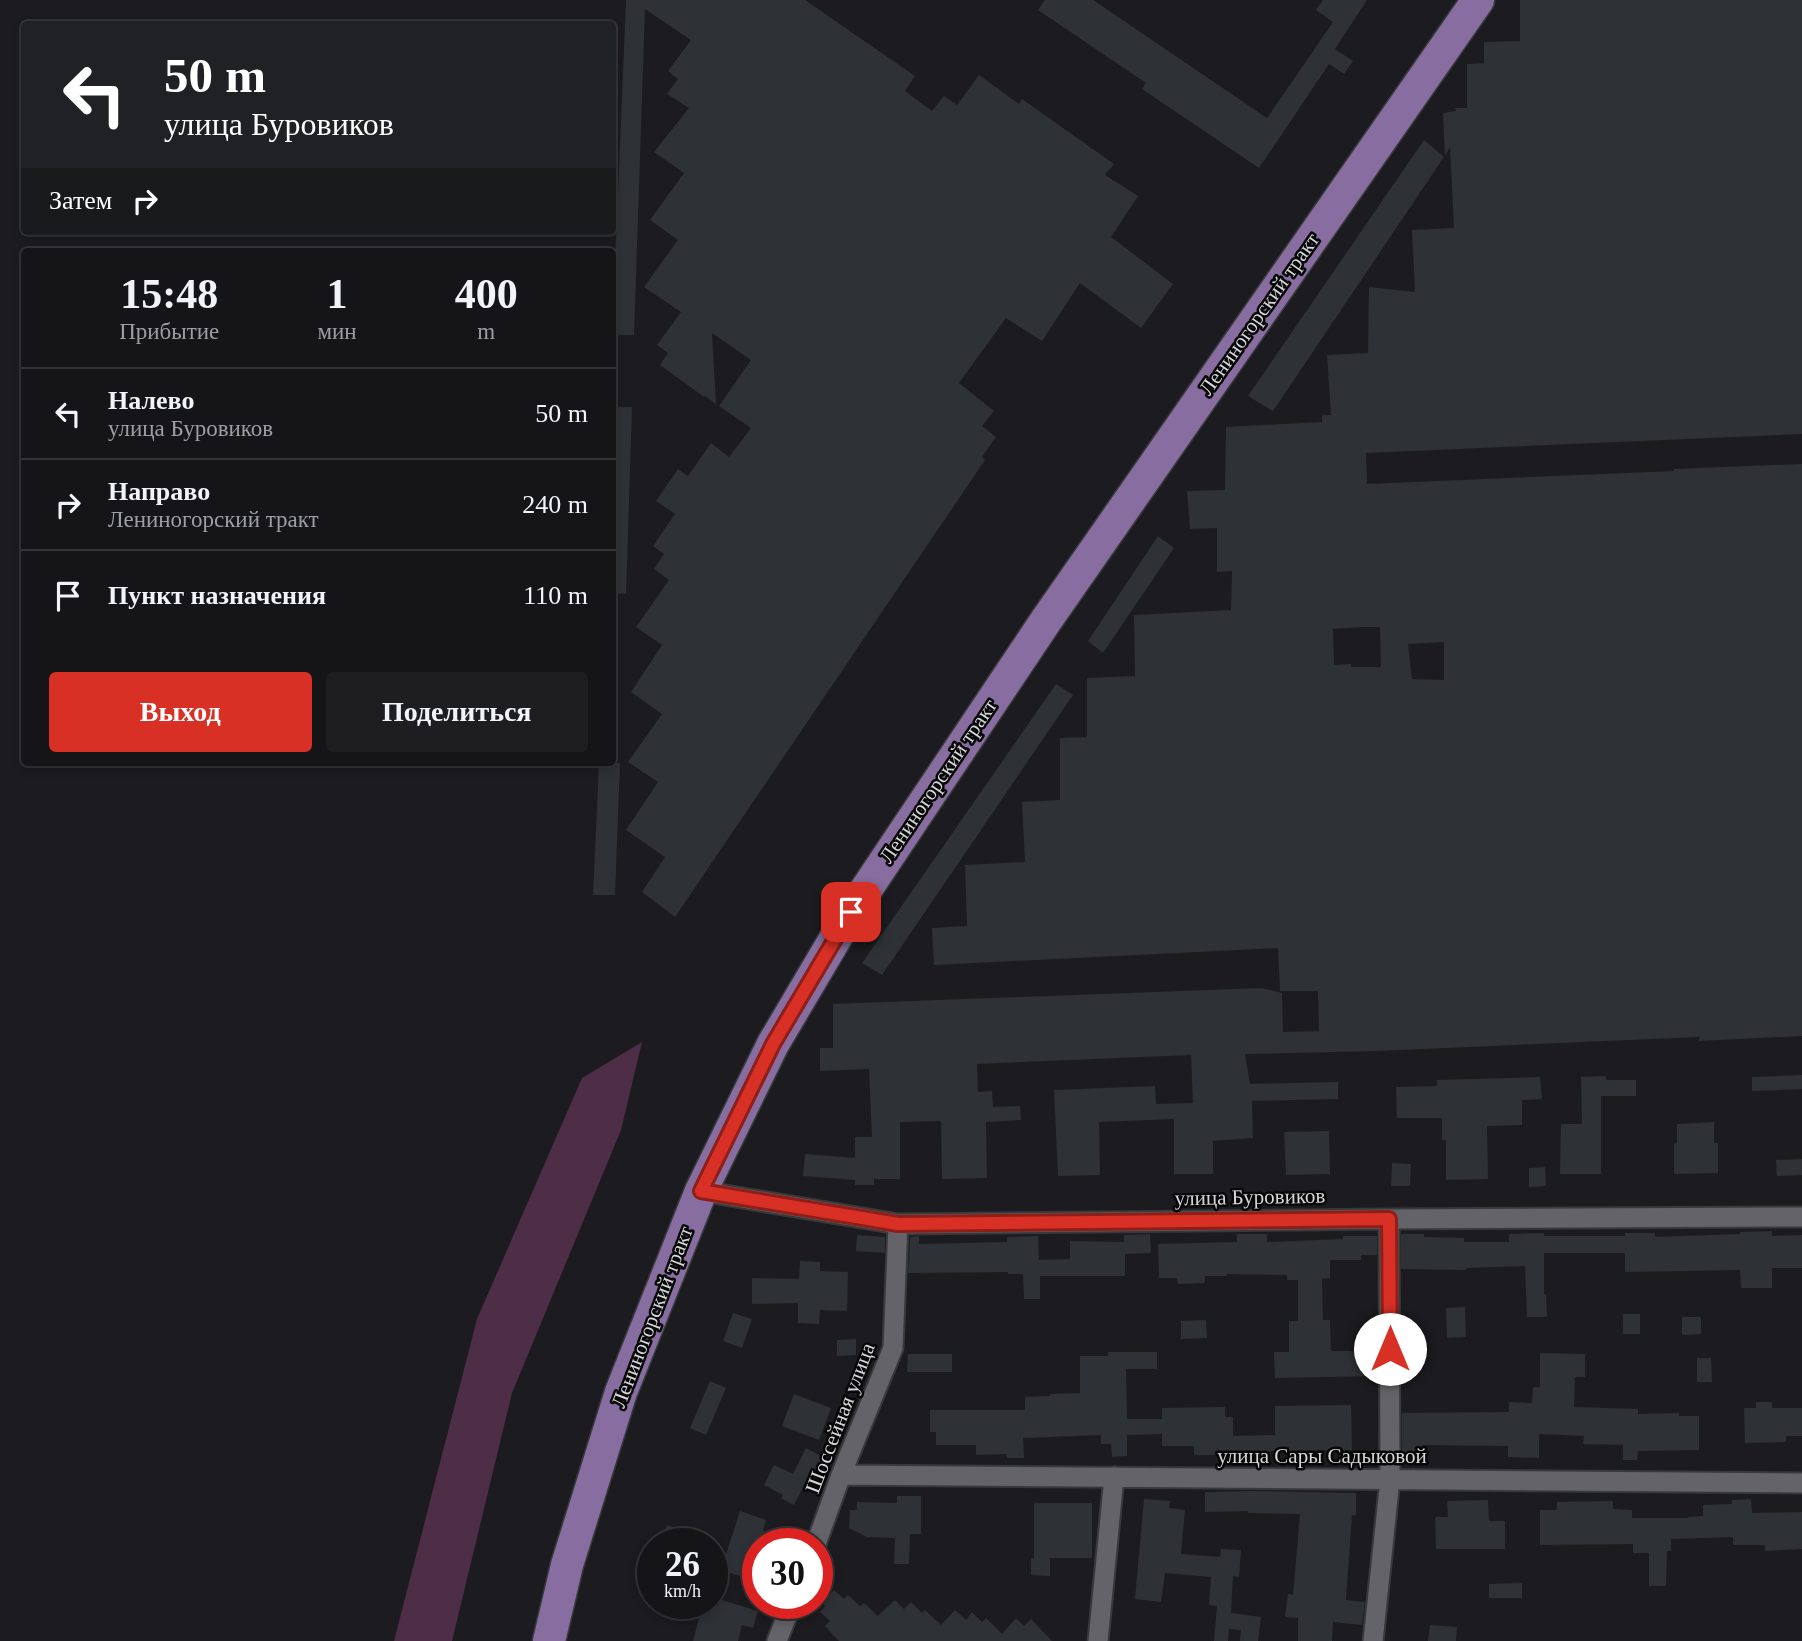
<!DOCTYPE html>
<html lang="ru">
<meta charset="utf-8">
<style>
:root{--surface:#151518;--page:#1e1e21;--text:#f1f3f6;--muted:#9d9fa2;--line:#343437;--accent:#d93025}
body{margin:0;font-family:"Times New Roman",serif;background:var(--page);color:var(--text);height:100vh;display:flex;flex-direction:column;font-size:26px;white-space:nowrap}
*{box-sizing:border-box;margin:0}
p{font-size:23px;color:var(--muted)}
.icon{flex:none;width:38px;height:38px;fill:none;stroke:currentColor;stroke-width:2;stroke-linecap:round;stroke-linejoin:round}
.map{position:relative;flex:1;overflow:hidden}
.sheet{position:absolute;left:21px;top:248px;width:595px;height:518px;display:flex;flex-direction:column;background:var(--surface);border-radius:7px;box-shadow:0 4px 10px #0003,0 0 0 2px var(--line)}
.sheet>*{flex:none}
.top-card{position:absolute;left:21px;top:21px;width:595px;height:214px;border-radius:7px;box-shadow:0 4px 10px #0003,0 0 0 2px var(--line);background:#202124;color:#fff;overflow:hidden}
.speed{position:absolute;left:637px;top:1528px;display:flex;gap:14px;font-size:35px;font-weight:700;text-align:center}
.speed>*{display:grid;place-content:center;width:91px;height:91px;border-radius:50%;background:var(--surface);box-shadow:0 4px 10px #0003,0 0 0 2px var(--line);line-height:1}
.speed small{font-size:18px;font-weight:400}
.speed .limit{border:10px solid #d22;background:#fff;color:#111}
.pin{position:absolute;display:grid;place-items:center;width:60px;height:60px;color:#fff;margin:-30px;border-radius:14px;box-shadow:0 4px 10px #0006}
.me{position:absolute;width:77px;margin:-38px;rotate:0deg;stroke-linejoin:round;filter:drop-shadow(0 0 5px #0008)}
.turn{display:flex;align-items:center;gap:24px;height:147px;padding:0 28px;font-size:32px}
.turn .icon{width:91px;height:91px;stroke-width:2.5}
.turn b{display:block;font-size:49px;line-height:60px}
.then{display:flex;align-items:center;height:66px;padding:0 28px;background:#0003;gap:14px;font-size:26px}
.eta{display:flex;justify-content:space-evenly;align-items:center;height:119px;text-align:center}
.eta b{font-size:42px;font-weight:700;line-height:49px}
.primary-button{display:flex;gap:14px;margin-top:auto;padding:14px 28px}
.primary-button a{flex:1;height:80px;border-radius:7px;background:var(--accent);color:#fff;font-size:28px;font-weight:700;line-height:80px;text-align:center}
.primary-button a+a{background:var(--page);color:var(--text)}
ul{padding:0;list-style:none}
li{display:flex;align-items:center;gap:21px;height:91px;padding:0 28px;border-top:2px solid var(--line)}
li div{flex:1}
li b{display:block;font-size:26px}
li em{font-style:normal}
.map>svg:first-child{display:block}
</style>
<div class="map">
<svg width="1802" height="1641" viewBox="0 0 1802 1641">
<rect width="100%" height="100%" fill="#1c1c20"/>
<path fill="#4e2d47" d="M642 1042 621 1130 512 1393 452 1641H394L477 1319 582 1078Z"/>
<path fill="#2e3135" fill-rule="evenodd" d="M626 0H805L915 76 905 91 932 111 944 96 957 105 979 75 1019 104 1022 99 1114 164 1105 175 1138 196 1111 237 1173 284 1141 328 1080 283 1042 341 1006 318 959 383 994 411 982 426 996 437 982 457 985 460 675 917 642 892 665 857 626 830 658 782 628 762 662 714 631 692 662 645 636 627 669 580 654 569 664 554 653 546 675 514 656 501 678 469 688 476 711 443 729 457 751 428 719 406 751 360 712 333 716 404 705 396 704 397 660 365 668 353 657 345 681 312 644 287 678 240 650 220 684 173 654 152 689 108 667 94 678 79 668 71 691 40 645 9 634 335H612Z
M1045 0H1093L1267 118 1333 22 1316 10 1323 0H1367L1335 49 1353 61 1344 74 1329 64 1259 168 1142 89 1146 83 1038 10Z
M1520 0H1802V434L1366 453 1367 484 1674 471V469L1802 464V1036L1699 1041V1037L1377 1051 1245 1054 1250 1084 1338 1082V1099L1252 1101 1253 1138 1213 1141V1174H1174V1119L1099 1122 1100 1175 1058 1176 1054 1090 1155 1086 1156 1104 1193 1103 1191 1055 977 1064 978 1092 992 1091 993 1107 1020 1106 1021 1120 986 1122 987 1178 942 1179 941 1121 900 1122V1179H874V1185H855V1180L803 1176 805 1154 855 1158V1137H872L869 1069 820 1071V1048H833V1004L1262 988 1282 993 1283 1032 1319 1031 1318 991H1280L1278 948 934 965 932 928 967 926 965 865 1025 862 1022 802 1060 800V738L1087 737V678L1135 676 1134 615 1231 610 1232 571 1217 572V528L1190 529 1187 491 1225 490 1226 427 1322 422V415H1331L1327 355 1368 353 1369 287 1415 292 1412 230 1454 228 1450 147 1445 156 1443 113 1456 111 1455 108H1467V64L1484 63V42L1520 41ZM1362 627H1380L1381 667H1351V664L1334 665 1333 629ZM1444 642V680L1412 679 1408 644Z
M1424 140 1444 157 1273 411 1248 396Z
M613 407H632L626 594 612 593Z
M1158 536 1174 548 1103 653 1088 641Z
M1056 684 1073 695 882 975 862 963Z
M599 763H620L615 895H593Z
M1802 1075V1089L1752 1091V1077Z
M1606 1076V1080H1636V1096H1601V1174H1560L1561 1124H1582L1581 1077Z
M1540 1077 1542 1099 1522 1100V1125L1487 1126 1488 1179 1446 1180V1140H1442V1118H1397L1396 1087 1437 1086V1080Z
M1714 1122V1143H1718V1173L1674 1174V1144L1677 1143V1124Z
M1329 1131 1330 1174 1286 1175 1284 1132Z
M1802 1159V1175L1777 1176 1776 1160Z
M1392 1163 1411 1164 1410 1186H1391Z
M1545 1167 1546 1186 1529 1187V1168Z
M1772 1231V1236L1802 1235V1268H1772V1288H1741L1740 1270 1625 1272V1253H1544V1294H1546L1547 1317H1527L1525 1266 1466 1268V1270L1401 1269V1234H1424V1237L1464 1238V1242H1509V1234L1544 1233V1236H1625V1233H1655V1237L1740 1234V1232Z
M1150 1234 1151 1253 1125 1254V1252V1276H1040V1299H1024L1023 1274H1008V1272L908 1273 910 1237 919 1236V1244L1007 1242V1237L1038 1236 1039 1260 1070 1259V1241L1124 1242V1235Z
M1237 1234H1267V1242L1343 1239V1236H1377V1255H1361V1260H1330V1278L1322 1279 1323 1320H1330L1331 1351H1377V1376L1275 1378 1274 1352H1289V1321H1298V1280H1287V1275L1227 1274V1276H1205V1283L1178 1284 1177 1278H1159L1158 1244 1237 1242Z
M857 1235 885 1237V1253L856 1251Z
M800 1261 820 1262V1271L848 1272 847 1311 820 1310 819 1324 798 1323V1303L752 1304V1278L799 1279Z
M1465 1307 1466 1337 1447 1338 1446 1308Z
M733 1313 752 1319 742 1348 723 1341Z
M1623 1314H1640V1334H1623Z
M1682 1317H1701V1334L1682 1335Z
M1206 1320 1207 1338 1181 1339V1321Z
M856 1339V1355L837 1356V1340Z
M1108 1352H1157V1369H1126L1127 1419H1162V1408L1225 1407V1417H1233V1436L1275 1435V1406L1351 1405 1352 1450 1269 1451V1459L1251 1460V1455H1194V1446H1162V1434L1127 1435V1456L1112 1457 1111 1444H1101V1435L1023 1438 1024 1458H1007L1006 1454 976 1455V1445H936V1432H930V1410H1025V1397L1050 1396V1394L1080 1393V1356H1108Z
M1540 1353 1585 1354V1377H1575L1574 1407 1638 1409V1414L1679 1413V1416H1699V1450L1638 1451 1637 1460H1623V1445L1583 1444 1584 1436 1539 1434V1458L1508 1457V1446L1423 1445V1457H1402V1413L1509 1412V1402L1532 1403 1533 1387H1540Z
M908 1354H952V1372H907Z
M1697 1358H1711L1712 1382H1697Z
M710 1381 726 1388 706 1435 690 1428Z
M794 1394 831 1408 819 1440 782 1426Z
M1756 1402H1772V1408H1802V1436H1786V1442L1745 1443 1744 1408H1756Z
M806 1448 825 1458 818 1472 812 1469 794 1505 781 1498 783 1495 764 1485 774 1465 793 1474Z
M1253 1491 1356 1493V1515H1352L1346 1600 1365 1602 1362 1625 1333 1622 1332 1641H1298V1618L1285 1617 1288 1594 1293 1595 1300 1514 1248 1513V1511L1205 1512V1492Z
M897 1496H921V1534H910L909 1564H894L895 1538 867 1537 849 1528 850 1510H857V1502L897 1503Z
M1144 1499 1170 1501 1169 1508 1185 1510 1181 1554 1220 1557 1221 1549 1241 1550 1239 1577 1233 1576 1231 1613 1261 1617 1258 1641H1240L1241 1630 1229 1629 1228 1641H1214L1217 1606 1209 1605 1211 1577 1165 1573 1161 1602 1135 1599Z
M1751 1499 1752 1513 1802 1512V1549L1765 1551V1545H1733V1537L1671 1539V1551H1667L1666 1586H1649V1553H1633V1544L1540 1545V1510H1557V1502L1613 1501V1509L1632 1510V1518H1688V1517L1703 1516V1505L1732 1504V1500Z
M1488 1500 1489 1521H1505V1549H1436L1435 1517H1448L1447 1501Z
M1034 1503H1092V1558H1050V1576L1031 1575V1558H1034Z
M740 1511 766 1520 763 1531 791 1541 790 1544H758V1571L746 1567 743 1577 721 1570Z
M667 1525 684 1531 679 1544 662 1539Z
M1522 1583V1598H1489V1584Z
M834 1590 844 1599 848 1595 860 1606 864 1603 878 1616 895 1600 904 1609 911 1602 922 1613 925 1610 941 1625 955 1610 966 1620 972 1612 982 1622 986 1618 1002 1634 1016 1618 1024 1626 1031 1619 1052 1641H839L825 1626 830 1621 820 1612 825 1606 822 1602Z
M712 1597 758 1611 753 1628 742 1625 738 1641H693L703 1603H712Z
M1430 1625 1457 1627 1456 1641H1428Z"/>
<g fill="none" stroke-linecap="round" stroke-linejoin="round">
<defs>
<path id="street" d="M701 1191 898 1224 1389 1219 1802 1217
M841 1475 1802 1483
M816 1544 841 1475 893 1348 898 1224
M777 1641 792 1603
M1098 1641 1114 1477
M1373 1641 1390 1479 1389 1219"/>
<path id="primary" d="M549 1641 567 1565 621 1392 701 1191 773 1044 851 912 1045 622 1478 0"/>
</defs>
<use href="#street" stroke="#38393c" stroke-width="23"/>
<use href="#primary" stroke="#38393c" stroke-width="35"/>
<use href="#street" stroke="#636369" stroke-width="19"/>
<use href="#primary" stroke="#876da0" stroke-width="32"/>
</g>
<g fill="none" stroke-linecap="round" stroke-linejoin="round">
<defs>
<path id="route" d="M851 912 773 1044 701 1191 898 1224 1389 1219 1390 1349"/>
</defs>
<use href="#route" stroke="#8d1f18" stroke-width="18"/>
<use href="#route" stroke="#d93025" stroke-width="12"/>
</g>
<g text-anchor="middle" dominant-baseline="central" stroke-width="5" stroke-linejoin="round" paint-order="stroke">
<g font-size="21" fill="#d6d7da" stroke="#070708">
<text transform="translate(1259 314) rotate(-55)">Лениногорский тракт</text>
<text transform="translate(938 781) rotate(-56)">Лениногорский тракт</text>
<text transform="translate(1250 1197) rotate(-1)">улица Буровиков</text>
<text transform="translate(652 1317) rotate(-69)">Лениногорский тракт</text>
<text transform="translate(840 1418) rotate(-69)">Шоссейная улица</text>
<text x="1322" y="1456">улица Сары Садыковой</text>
</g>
</g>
</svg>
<div class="speed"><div>26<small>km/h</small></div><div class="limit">30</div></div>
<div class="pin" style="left:851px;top:912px;background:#d93025"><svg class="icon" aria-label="arrive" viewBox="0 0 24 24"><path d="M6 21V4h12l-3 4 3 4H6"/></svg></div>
<svg class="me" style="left:1390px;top:1349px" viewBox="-20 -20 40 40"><circle r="19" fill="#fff"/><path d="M0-13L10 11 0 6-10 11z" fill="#d93025"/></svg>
<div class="top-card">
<div class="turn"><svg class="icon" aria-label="left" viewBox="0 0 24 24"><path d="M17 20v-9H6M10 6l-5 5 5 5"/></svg><div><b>50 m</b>улица Буровиков</div></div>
<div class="then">Затем<svg class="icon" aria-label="right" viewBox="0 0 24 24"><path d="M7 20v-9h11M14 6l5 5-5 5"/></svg></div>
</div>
<section class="sheet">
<div class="eta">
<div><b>15:48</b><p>Прибытие</p></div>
<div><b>1</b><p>мин</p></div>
<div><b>400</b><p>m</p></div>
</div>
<ul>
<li><svg class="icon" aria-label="left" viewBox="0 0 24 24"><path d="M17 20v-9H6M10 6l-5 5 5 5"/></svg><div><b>Налево</b><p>улица Буровиков</p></div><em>50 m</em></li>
<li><svg class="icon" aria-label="right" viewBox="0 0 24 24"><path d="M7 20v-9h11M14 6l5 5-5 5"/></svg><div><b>Направо</b><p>Лениногорский тракт</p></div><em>240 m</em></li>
<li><svg class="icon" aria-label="arrive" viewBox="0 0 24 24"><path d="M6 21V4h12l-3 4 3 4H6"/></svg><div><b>Пункт назначения</b></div><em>110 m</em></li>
</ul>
<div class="primary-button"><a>Выход</a><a>Поделиться</a></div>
</section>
</div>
